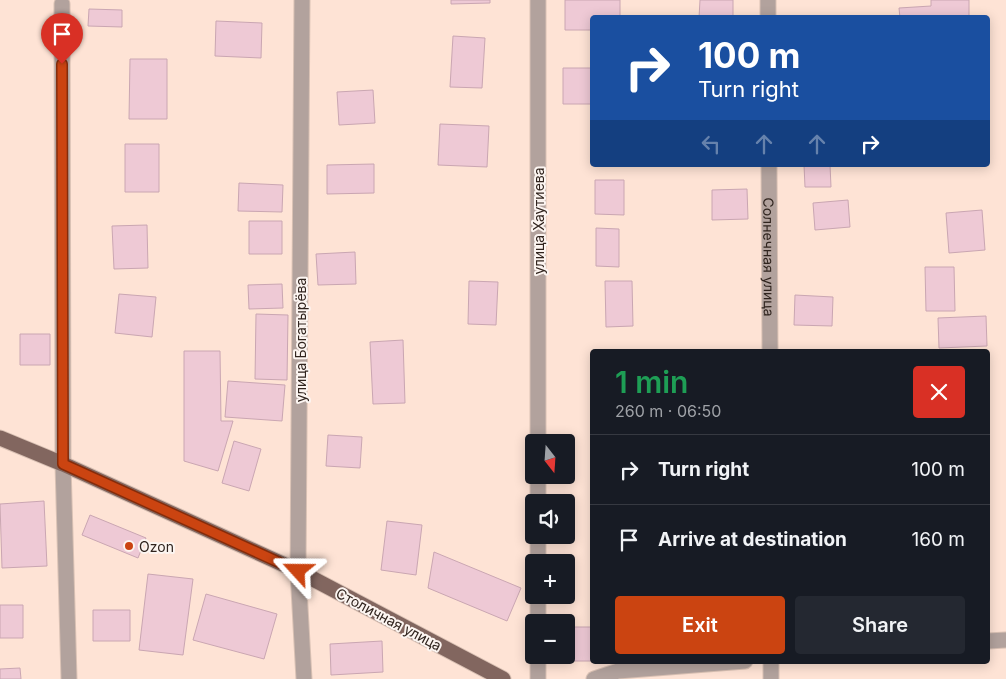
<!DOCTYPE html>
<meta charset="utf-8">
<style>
:root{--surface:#171b24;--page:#242831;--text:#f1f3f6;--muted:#9ea1a6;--line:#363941;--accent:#cb4411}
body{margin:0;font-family:Inter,sans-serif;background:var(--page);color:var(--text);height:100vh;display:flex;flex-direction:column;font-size:19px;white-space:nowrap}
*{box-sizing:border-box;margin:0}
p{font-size:16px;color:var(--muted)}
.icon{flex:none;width:28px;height:28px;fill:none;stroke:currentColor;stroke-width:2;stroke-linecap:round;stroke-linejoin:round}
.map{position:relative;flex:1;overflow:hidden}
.panel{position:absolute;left:590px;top:349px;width:400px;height:315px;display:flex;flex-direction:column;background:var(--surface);border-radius:5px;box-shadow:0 2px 12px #0003}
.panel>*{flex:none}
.hud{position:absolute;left:590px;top:15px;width:400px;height:152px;border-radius:5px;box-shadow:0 2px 12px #0003;background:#1a4fa0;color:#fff;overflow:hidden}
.needle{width:32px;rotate:163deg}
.buttons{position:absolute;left:525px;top:434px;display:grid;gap:10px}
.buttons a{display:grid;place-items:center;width:50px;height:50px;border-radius:5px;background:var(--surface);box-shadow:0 2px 12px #0003;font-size:25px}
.pin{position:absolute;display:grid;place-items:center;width:42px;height:42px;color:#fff;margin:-51px -21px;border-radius:50% 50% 50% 0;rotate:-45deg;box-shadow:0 0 5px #0007}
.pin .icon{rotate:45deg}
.me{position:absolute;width:55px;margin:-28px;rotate:294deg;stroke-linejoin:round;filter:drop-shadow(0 0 4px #0008)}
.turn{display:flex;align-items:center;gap:18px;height:105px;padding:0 25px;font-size:22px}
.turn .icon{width:65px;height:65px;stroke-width:2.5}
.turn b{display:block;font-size:35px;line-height:42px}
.lanes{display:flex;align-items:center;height:48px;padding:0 25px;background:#0003;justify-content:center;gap:25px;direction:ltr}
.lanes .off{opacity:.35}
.round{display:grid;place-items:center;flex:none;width:52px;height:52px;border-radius:5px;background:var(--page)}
.overview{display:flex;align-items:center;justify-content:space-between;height:85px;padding:0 25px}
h1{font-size:30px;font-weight:600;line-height:38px;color:#1e9e55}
.cta{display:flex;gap:10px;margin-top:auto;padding:10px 25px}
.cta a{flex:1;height:58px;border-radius:5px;background:var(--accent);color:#fff;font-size:20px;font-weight:600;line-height:58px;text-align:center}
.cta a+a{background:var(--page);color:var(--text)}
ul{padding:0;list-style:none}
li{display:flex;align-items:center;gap:15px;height:70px;padding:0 25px;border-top:1px solid var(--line)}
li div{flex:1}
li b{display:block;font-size:19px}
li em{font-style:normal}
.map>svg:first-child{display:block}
</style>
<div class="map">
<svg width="1006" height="679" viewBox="0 0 1006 679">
<rect width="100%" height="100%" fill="#fee3d5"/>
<path fill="#eec9d5" stroke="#caa6b2" d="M451 0H490V3L451 4Z
M565 0H620V18H592V30H565Z
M700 0H733V18H699Z
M931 0H969V18H900L899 8 931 6Z
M89 9 122 10V27L88 26Z
M216 21 262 23 261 58 215 56Z
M453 36 485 38 482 88 450 87Z
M130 59H167V119H129Z
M563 68H592V104H563Z
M373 90 375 123 339 125 337 92Z
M440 124 489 126 487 167 438 165Z
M125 144H159V192H125Z
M374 164V193L327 194V165Z
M804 165H830L831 187H805Z
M595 180H624V215L595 214Z
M239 183 283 185 282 212 238 211Z
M747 189 748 219 712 220V190Z
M848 200 850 227 815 230 813 203Z
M982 210 985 250 949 253 946 213Z
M249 221H282V254H249Z
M147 225 148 268 114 269 112 226Z
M596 228 619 229V267L596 266Z
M355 252 356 284 318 285 316 254Z
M925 267H954L955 311H926Z
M469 281 498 282 496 325 468 324Z
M605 281H632L633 326 606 327Z
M282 284 283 308 249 309 248 285Z
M119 294 156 297 152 337 115 333Z
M795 295 833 297 832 326 794 325Z
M256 314 288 315 287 380 255 379Z
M986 316 987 346 939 348 938 318Z
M20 334H50V365H20Z
M403 340 405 403 373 404 370 342Z
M184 351H220L221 421H233L218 471 184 461Z
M228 381 285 385 282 421 225 417Z
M328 435 362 437 360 468 326 466Z
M234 441 261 449 249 491 222 483Z
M44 501 47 566 2 568 0 504Z
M90 515 146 538 138 558 82 535Z
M387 521 422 525 416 575 381 570Z
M434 552 521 588 507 621 428 588Z
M148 574 193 579 183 655 139 650Z
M206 594 277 614 264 659 193 640Z
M0 605H23V638H0Z
M93 610H130V641H93Z
M566 627H592V661H559V655H566Z
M382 641 383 672 331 675 330 644Z
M20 668 21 679H0V669Z"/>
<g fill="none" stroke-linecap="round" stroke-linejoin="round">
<defs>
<g id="minor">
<path d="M302 0 298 571 304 679"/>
<path d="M768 0V18"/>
<path d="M62 4 63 464 69 679"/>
<path id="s1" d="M769 165 770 351"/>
<path d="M538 442V0"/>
<path d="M538 502V475"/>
<path d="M538 562V535"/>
<path d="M538 622V595"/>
<path d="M988 641 1006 640"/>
<path d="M538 679V655"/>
<path d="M594 679 618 671 745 661"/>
<path d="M771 679V661"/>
</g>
<path id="major" d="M0 438 63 464 298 571 503 679"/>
</defs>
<use href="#minor" stroke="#d9c1b4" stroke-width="17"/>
<use href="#major" stroke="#d9c1b4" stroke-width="17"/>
<use href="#minor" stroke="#b2a29d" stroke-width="15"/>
<use href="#major" stroke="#82665f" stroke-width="15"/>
</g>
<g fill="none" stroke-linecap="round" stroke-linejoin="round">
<defs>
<path id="route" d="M62 64 63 464 298 571"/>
</defs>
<use href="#route" stroke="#842c0b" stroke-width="12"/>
<use href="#route" stroke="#cb4411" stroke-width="9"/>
</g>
<circle fill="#cb4411" stroke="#fcf5f1" stroke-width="2" cx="129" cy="546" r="5"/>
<g text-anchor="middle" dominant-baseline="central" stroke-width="4" stroke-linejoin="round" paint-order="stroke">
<g font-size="14" fill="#30241e" stroke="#fcf5f1">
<text transform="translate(538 221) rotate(-90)">улица Хаутиева</text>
<text stroke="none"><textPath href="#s1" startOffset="92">Солнечная улица</textPath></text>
<text transform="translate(300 340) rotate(-90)">улица Богатырёва</text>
<text transform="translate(389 619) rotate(28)">Столичная улица</text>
</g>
<g font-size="14" fill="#30241e" stroke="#fcf5f1" text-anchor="start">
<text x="139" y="546">Ozon</text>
</g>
</g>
</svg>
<div class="buttons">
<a><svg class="needle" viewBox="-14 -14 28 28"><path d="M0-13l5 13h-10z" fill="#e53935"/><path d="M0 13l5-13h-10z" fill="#9ea1a6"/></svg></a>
<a><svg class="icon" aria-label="sound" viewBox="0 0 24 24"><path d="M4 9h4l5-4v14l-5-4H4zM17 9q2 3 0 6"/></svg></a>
<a>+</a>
<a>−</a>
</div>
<div class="pin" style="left:62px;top:64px;background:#d93025"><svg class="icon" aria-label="arrive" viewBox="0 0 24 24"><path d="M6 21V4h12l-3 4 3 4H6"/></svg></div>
<svg class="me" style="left:298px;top:571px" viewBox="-20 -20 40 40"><path d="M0-17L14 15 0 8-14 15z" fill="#cb4411" stroke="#fff" stroke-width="4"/></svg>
<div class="hud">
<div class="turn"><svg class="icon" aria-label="right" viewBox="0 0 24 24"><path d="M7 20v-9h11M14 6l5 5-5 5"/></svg><div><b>100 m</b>Turn right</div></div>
<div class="lanes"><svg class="icon off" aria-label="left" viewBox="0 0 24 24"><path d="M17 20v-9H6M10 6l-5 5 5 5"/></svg><svg class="icon off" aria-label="ahead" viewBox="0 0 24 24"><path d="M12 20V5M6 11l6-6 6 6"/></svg><svg class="icon off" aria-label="ahead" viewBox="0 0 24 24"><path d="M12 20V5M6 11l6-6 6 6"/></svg><svg class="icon" aria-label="right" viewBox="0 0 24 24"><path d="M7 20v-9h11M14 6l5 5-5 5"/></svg></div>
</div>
<section class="panel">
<div class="overview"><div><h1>1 min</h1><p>260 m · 06:50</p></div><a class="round" style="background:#d93025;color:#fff"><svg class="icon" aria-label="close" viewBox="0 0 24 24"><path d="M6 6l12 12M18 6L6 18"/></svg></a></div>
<ul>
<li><svg class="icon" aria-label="right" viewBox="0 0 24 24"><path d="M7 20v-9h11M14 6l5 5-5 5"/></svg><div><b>Turn right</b></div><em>100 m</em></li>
<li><svg class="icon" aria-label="arrive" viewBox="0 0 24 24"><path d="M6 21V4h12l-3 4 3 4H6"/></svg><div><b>Arrive at destination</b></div><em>160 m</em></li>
</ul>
<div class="cta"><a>Exit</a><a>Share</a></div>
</section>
</div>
